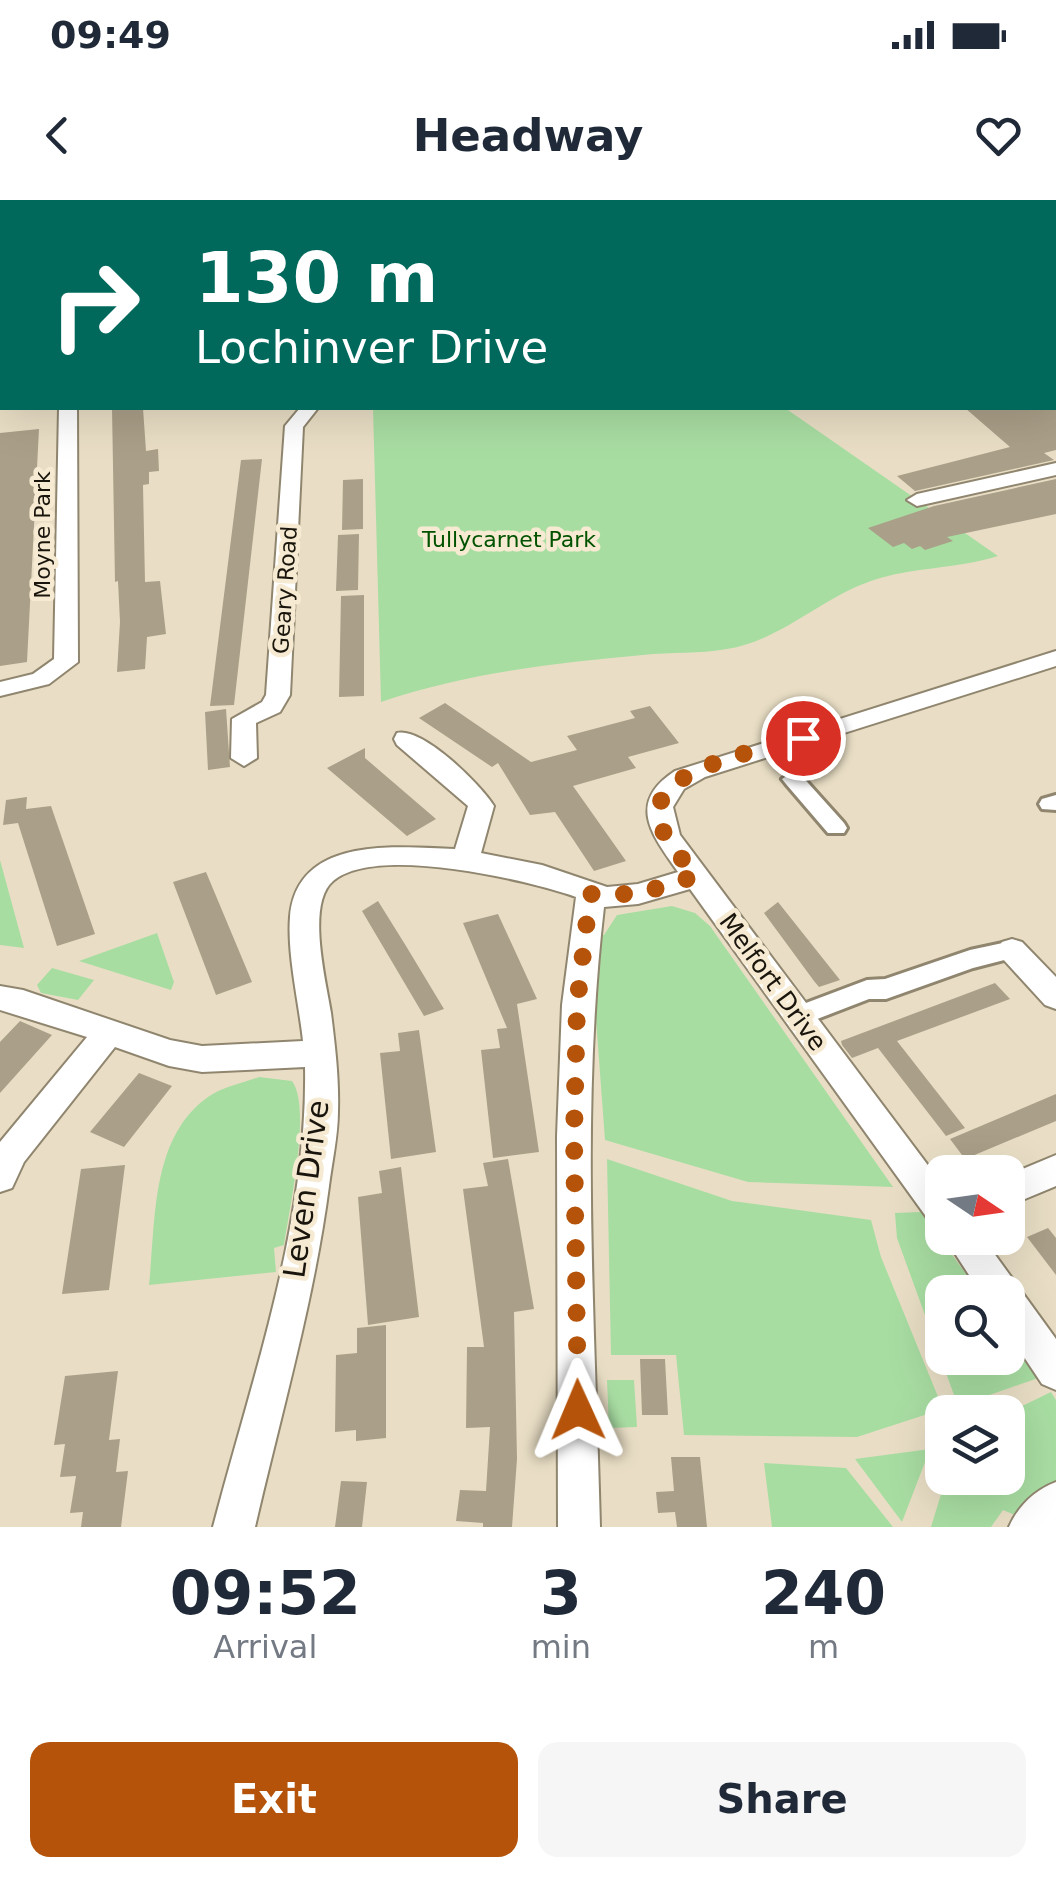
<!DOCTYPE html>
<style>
:root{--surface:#fff;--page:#f6f6f7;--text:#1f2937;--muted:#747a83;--accent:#b45309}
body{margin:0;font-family:"DejaVu Sans",sans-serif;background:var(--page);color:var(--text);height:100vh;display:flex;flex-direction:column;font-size:38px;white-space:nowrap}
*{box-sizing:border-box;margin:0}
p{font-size:32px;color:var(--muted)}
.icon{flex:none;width:55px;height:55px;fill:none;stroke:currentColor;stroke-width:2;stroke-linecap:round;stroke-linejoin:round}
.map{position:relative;height:1327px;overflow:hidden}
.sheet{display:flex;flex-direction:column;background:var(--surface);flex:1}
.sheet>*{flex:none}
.guide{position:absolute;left:0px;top:0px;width:1058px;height:210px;box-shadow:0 10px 40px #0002;background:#00695c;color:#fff;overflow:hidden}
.needle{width:65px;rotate:103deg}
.controls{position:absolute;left:925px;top:955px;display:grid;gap:20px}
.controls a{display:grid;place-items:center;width:100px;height:100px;border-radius:20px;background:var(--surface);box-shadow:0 10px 40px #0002;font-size:50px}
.pin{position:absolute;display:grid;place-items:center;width:85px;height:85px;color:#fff;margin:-42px;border:5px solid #fff;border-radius:50%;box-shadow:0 2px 10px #0007}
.me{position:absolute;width:110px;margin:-55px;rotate:359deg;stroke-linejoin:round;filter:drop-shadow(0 0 8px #0008)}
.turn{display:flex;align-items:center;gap:35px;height:210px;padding:0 30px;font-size:45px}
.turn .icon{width:130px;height:130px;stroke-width:2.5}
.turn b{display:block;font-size:70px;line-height:85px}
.eta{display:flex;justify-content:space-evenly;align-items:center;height:170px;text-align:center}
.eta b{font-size:60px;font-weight:600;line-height:70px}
.primary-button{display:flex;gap:20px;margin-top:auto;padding:20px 30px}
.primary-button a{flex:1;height:115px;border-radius:20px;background:var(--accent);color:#fff;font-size:40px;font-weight:600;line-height:115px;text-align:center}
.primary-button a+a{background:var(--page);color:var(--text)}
.status{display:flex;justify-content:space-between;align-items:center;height:70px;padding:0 50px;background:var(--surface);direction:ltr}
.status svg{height:28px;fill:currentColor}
header{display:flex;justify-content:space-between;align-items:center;height:130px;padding:0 30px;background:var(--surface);font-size:45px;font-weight:600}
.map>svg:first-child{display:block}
</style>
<div class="status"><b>09:49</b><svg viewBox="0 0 49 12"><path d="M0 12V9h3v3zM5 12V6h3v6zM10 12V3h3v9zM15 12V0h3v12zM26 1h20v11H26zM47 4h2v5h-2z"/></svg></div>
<header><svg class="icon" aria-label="back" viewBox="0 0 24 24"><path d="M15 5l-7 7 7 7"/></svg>Headway<svg class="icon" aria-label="heart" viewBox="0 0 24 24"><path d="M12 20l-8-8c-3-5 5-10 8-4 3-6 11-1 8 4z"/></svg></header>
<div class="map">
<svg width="1056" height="1327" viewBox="0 0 1056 1327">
<rect width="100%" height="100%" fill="#e9dec5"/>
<path fill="#e6cdd5" d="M347 0H1056V113L1055 2Z"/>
<path fill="#a8dda2" d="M373 208H785L998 356C957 369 911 367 871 381 821 398 780 441 727 449 700 454 671 452 643 455 554 463 466 473 381 502Z
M0 660 24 748 0 745Z
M672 706 695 713 710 726 893 987 748 982 605 940 594 793 597 735H604L617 715Z
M157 733 174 782 171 790 79 761Z
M52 768 94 780 78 800 41 793 37 785Z
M259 877 292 881C312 907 289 1010 284 1045L274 1048 276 1072 149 1085C156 1022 150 938 208 897 222 887 243 883 259 877Z
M607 959 732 1001 871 1020 881 1057 943 1209 857 1237 684 1235 676 1155H611Z
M921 1012 979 1092H942V1158H1008V1131L1041 1177 958 1206 897 1038 895 1013Z
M607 1180H634L637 1227 609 1228Z
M1051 1192 1056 1200V1281L1015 1315 1003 1310 991 1327H931L946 1278H1008V1213Z
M930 1249 902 1322 855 1259Z
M764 1263 846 1268 893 1327H772Z"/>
<path fill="#aa9f88" d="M112 208H143L146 251 158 249 159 271 149 272V284L143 285 145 382 160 381 166 434 147 437 145 469 117 472 120 422 118 381 115 382Z
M965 208H1056V250L1044 253 1054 260 915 291 897 276 1010 247Z
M39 229 27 462 0 466V233Z
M262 259 234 505 210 506 241 260Z
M363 279V329L342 330 343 280Z
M1056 279V314L947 337 953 341 925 350 920 346 912 349 904 343 893 347 868 328 934 306Z
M359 334 358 390 336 391 338 335Z
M364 395V496L339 497 341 396Z
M445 503 531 562 577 550 567 536 635 518 630 511 650 506 679 543 628 557 636 568 573 586 626 661 594 671 555 612 530 615 498 563 492 567 419 518Z
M226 509 230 567 208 570 205 512Z
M365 548V558L436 619 407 636 327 568Z
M27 597 26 609 51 606 95 734 57 746 18 623 3 625 6 600Z
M206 672 252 782 216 795 173 682Z
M378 701 406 746 444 809 424 816 362 711Z
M778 702 840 780 819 787 814 781 764 713Z
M498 714 537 799 517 804 539 952 493 958 481 850 500 848 497 829 507 828 463 723Z
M995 783 1010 799 897 841 965 928 946 936 878 848 852 858 842 845 841 841Z
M20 821 52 835 0 893V842Z
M419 830 436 952 391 959 380 853 400 851 398 833Z
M139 873 172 886 124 947 90 932Z
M1056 894V921L965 959 950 939Z
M508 959 534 1109 514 1112 517 1259 512 1327H483V1323L456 1321 460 1290 486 1291 490 1227 466 1228 467 1147H484L463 989 488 986 483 963Z
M125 965 109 1090 62 1094 81 969Z
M401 967 419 1117 368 1125 358 997 382 993 379 971Z
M1048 1028 1056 1038V1075L1027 1037Z
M386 1125V1238L356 1241V1230L335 1232 336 1155 357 1153V1128Z
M640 1159H665L668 1215H642Z
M118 1171 109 1240 120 1239 116 1272 128 1271 121 1327H81L83 1312 70 1313 76 1276 60 1277 65 1244 54 1245 65 1176Z
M671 1257H700L707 1327H677L675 1312 658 1313 656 1292 674 1291Z
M341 1281 367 1282 362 1327H335Z"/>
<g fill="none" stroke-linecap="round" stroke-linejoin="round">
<defs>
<path id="pedestrian" d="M793 572 800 574 844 623 847 628 844 633H828L786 584 782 579Z
M1056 595V610L1042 609 1039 604 1042 599Z
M1012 741 1020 744 1024 750 1020 756 973 768 886 799H869L799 826 790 823 786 816 790 809 867 780 885 779 970 750Z"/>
<path id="minor" d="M0 6H2V14H0Z
M0 107 2 108V120L0 119Z
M1055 156H1056V166H1055Z
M0 161H2V171H0Z
M59 208H77L78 462 49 484 0 496V482L33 474 54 459Z
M300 208H318L303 227 290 495 280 512 256 523 257 558 244 566 231 558 232 519 262 502 266 495 285 226Z
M1056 263V275L917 306 907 300 917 294Z
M1056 451V466L705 577 684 589 673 607 680 635 942 984V1026L930 1022 690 689 638 704 604 707C580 912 595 1121 600 1327H558L557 936 562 805 576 697C527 680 376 644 333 681 306 704 326 781 331 813 335 845 339 878 338 911 338 936 332 962 329 986 314 1101 281 1214 255 1327H213C252 1178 308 1022 305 867L202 872 169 866 115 847 24 962 12 988 0 992V942L87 837 0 810V786L23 790 170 840 202 846 303 841C299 804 287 754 290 717 297 635 396 647 455 649L468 606 397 545 394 539 397 533C423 527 481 585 494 606L481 653 542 665 607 687 638 684 678 672C652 635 626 603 675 571Z
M1012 739 1022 742 1056 777V809L1045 805 1002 758 997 750 1002 742Z
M1056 955V986L1008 1006V975Z
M945 1038H983L1056 1139V1190L1042 1184 1008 1133V1092H980Z
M1056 1282V1327H1009C1018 1306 1035 1290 1056 1282Z"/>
<path id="tertiary" d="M2 81V93L0 94V82Z"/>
</defs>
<use href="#pedestrian" stroke="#90866f" stroke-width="6"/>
<use href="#minor" stroke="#90866f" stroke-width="4"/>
<use href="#tertiary" stroke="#90866f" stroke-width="5"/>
<use href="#pedestrian" fill="#fff" fill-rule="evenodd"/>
<use href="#minor" fill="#fff" fill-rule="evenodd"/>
<use href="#tertiary" fill="#fff" fill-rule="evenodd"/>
</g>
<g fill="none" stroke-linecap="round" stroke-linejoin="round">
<path stroke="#b45309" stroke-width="18" stroke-dasharray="0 32.4" d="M578 1210 574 936 577 805 590 694H638L696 676C684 660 662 639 659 618 650 568 767 549 803 538"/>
</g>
<g text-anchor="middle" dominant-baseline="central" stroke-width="9" stroke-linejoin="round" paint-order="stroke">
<g font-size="22" fill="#19150d" stroke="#f6ebd2">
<text transform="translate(42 335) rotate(-90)">Moyne Park</text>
<text transform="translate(285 390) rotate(-86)">Geary Road</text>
</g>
<g font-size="22" fill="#005200" stroke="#f6ebd2">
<text x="509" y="339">Tullycarnet Park</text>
</g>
<g font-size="25" fill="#19150d" stroke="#f6ebd2">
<text transform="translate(773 782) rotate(54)">Melfort Drive</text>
</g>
<g font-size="30" fill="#19150d" stroke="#f6ebd2">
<text transform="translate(306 989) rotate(-82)">Leven Drive</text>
</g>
</g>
</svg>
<div class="controls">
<a><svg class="needle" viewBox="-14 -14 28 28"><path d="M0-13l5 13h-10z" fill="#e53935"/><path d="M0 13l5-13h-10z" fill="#747a83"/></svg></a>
<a><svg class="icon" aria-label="search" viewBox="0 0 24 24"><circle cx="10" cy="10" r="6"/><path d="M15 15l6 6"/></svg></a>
<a><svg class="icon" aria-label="layers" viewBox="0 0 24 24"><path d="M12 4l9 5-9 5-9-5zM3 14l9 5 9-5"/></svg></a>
</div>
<div class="pin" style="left:803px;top:538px;background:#d93025"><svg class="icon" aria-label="arrive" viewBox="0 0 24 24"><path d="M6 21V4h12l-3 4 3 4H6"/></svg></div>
<svg class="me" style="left:578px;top:1210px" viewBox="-20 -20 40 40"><path d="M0-17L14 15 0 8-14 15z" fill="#b45309" stroke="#fff" stroke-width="4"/></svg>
<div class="guide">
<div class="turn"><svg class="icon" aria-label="right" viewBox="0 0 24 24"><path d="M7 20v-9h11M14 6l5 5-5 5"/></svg><div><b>130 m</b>Lochinver Drive</div></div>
</div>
</div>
<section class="sheet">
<div class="eta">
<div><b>09:52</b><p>Arrival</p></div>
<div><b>3</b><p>min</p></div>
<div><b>240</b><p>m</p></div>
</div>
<div class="primary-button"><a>Exit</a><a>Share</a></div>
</section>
